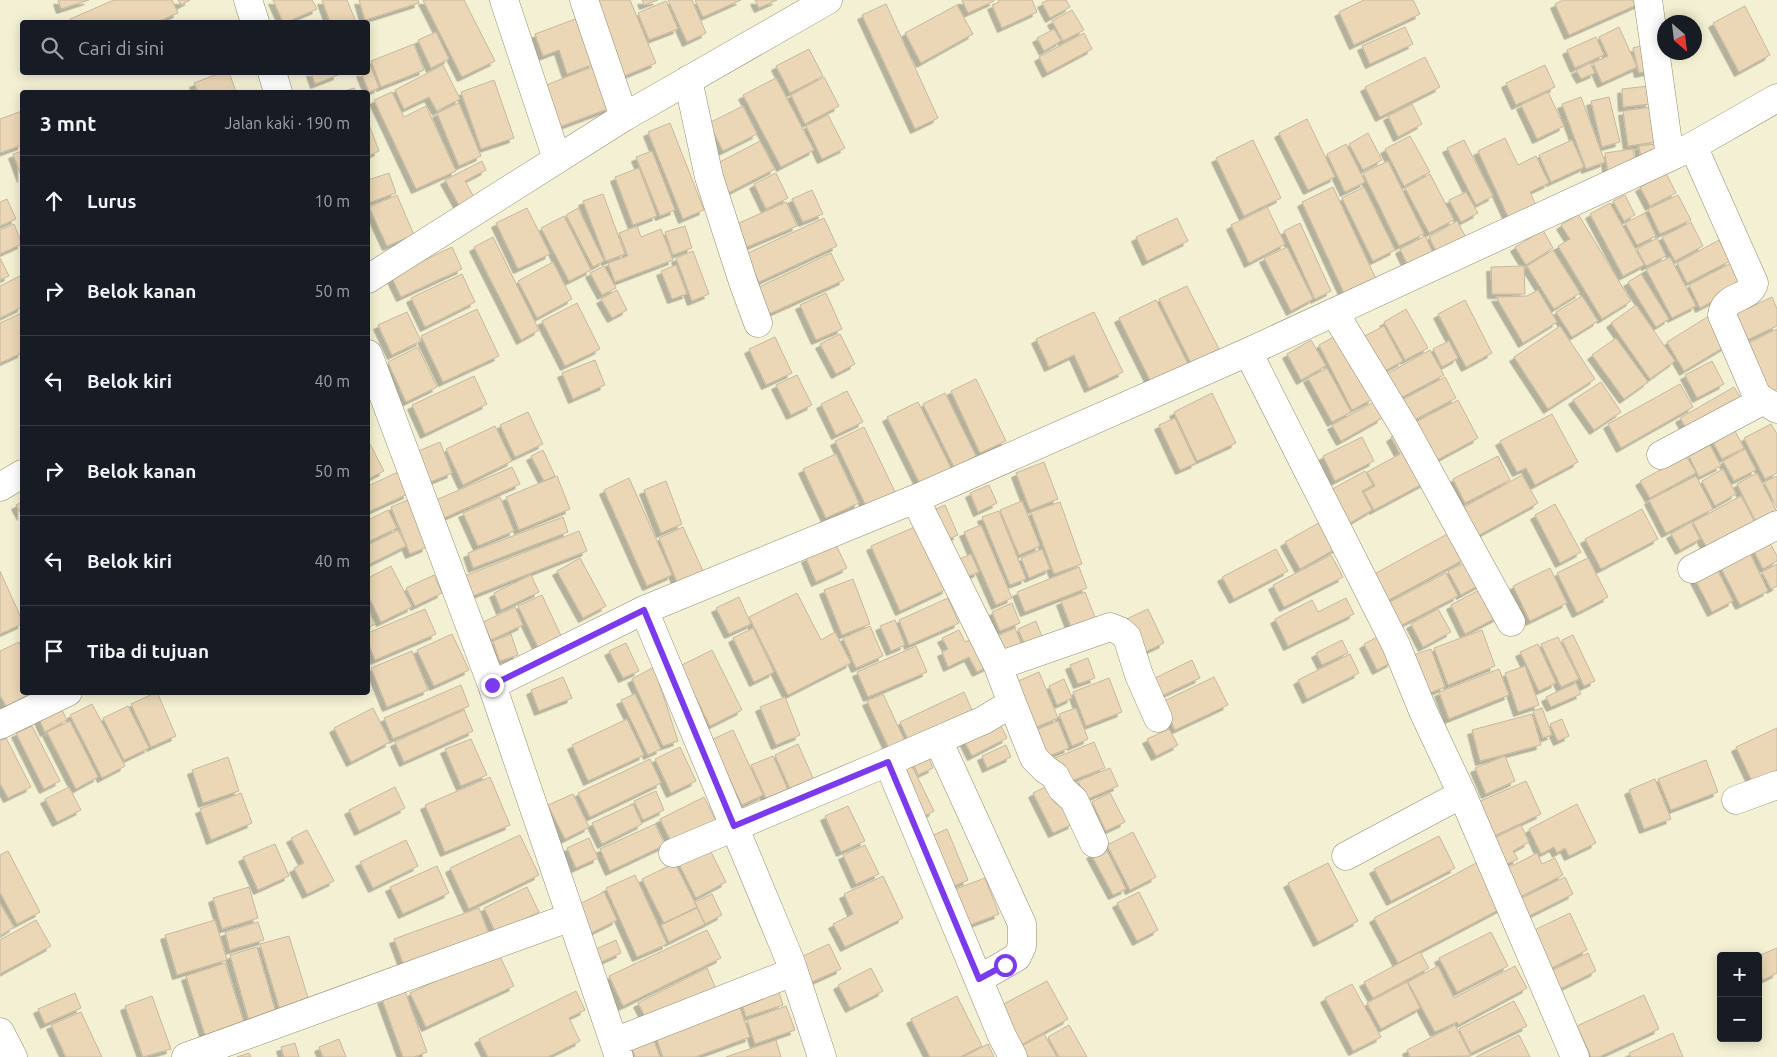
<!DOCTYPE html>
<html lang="id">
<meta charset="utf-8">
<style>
body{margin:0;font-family:Ubuntu,sans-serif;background:#242831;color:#f1f3f6}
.controls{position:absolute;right:15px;bottom:15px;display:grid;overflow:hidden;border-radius:5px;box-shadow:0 2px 12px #0003}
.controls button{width:45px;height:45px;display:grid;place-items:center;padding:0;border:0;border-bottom:1px solid #363941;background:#171b24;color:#f1f3f6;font:25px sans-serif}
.compass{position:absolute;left:1657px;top:15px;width:45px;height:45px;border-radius:50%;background:#171b24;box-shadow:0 2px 12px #0003;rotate:152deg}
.stop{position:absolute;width:15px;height:15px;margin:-11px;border:4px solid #7c3aed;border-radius:50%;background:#fff}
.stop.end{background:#7c3aed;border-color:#fff;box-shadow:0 1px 5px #0008}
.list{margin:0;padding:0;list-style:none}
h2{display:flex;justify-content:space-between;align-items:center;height:65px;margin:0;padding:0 20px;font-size:21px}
h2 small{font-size:16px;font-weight:400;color:#9ea1a6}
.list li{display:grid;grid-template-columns:32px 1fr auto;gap:15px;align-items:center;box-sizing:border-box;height:90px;padding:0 20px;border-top:1px solid #363941}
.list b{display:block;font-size:19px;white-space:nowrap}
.list em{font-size:16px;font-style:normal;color:#9ea1a6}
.icon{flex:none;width:28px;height:28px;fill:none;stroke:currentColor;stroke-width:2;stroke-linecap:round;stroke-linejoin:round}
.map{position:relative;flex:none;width:1777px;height:1057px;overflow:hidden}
.search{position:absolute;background:#171b24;box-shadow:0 2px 12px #0003;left:20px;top:20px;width:350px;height:55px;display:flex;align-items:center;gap:12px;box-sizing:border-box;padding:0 18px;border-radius:5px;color:#9ea1a6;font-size:19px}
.panel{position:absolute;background:#171b24;box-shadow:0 2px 12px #0003;left:20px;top:90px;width:350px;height:605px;border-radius:5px}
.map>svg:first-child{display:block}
.building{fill:#ebd7b6;stroke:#c6b89f;filter:url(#shadow)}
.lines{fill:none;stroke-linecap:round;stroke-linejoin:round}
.minor-casing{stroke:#8f8b71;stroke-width:29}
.minor{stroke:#fff;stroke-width:28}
.route{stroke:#7c3aed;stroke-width:6}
</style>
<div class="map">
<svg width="1777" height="1057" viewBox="0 0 1777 1057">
<defs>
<filter id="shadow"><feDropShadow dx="-4.5" dy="4.5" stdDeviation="0" flood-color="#0004"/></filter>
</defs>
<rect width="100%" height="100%" fill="#f4f0d3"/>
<path class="building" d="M58,0h31l-28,9z
M114,0h58l6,13 -21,9h-86l-1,-3z
M178,0h12l-9,5z
M273,0h39l5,9 -30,13h-4z
M322,0h25l9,22h-26z
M359,0h59l1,3 -54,17z
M423,0h41l31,61 -33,16z
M592,0h38l26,63 -34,14z
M642,0h16l-14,5z
M668,0h24l14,33 -19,9z
M695,0h46l-38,17z
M755,0h22l-18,8z
M962,0h32v1l-26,12z
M998,0h34l5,12 -35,16 -10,-23 7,-3z
M1048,0h18l4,7 -20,11 -8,-15z
M1364,0h49l7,14 -66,31 -15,-33z
M1563,0h77l1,3 -72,32 -14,-31z
M666,1l12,28 -29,11 -11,-27z
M886,4l52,114 -23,11 -53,-114z
M957,5l16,29 -52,29 -16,-30z
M1745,6l25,49 -31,17 -26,-49z
M1072,10l12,20 -21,11 -11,-20z
M578,18l16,46 -27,10 -8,-24 -16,6 -8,-22z
M1405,27l8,17 -43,20 -8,-18z
M1619,27l18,40 -35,16 -9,-20 15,-7 -9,-19z
M1054,29l7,12 -17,10 -7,-13z
M436,32l13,27 -18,9 -13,-28z
M1084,33l8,16 -45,24 -8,-16z
M1596,37l8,18 -29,13 -8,-18z
M414,44l10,26 -43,17 -10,-26z
M1644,45l5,26 -10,2 -6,-25z
M809,49l14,27 -33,17 -14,-27z
M1425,57l15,30 -60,30 -15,-30z
M368,59l11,29 -10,4 -8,-20h7z
M1590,63l5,10 -14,6 -5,-9z
M443,65l17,34 -23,12 -8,-14 -25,12 -9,-19z
M1545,65l10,22 -39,18 -10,-22z
M594,66l16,42 -56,21 -15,-41z
M223,72h6l7,20h-38l-4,-9z
M311,72h26l1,3 -23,9z
M824,77l15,29 -34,18 -14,-29z
M776,78l38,72 -33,17 -38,-72z
M494,80l20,58 -33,11 -20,-57z
M1649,86l1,18 -27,3 -1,-18z
M354,88l2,4h-14z
M392,92l12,25 22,-11 30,65 -40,18 -42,-89z
M1548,92l16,34 -27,13 -16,-34z
M1581,97l24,65 -19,7 -24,-65z
M1609,97l11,45 -18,5 -11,-46z
M459,103l22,53 -22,10 -22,-53z
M1412,104l10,20 -24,13 -10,-21z
M743,106l14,28 -34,17 -14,-28z
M1651,107l5,35 -28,4 -5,-35z
M22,111v34l-22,8v-34z
M828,115l17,33 -23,11 -16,-33z
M1307,119l28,58 -27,13 -29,-57z
M368,122l11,29 -11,5z
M670,123l34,87 -21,9 -35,-87z
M1368,133l14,27 -19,10 -14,-26z
M1410,136l20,36 -26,14 -19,-37z
M1505,138l13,27 18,-9 13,27 -19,9 8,18 -27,13 -33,-72z
M1253,140l28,58 -37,18 -28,-58z
M1464,140l29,56 -17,9 -29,-57z
M1572,140l12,27 -33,15 -12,-27z
M760,141l15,28 -47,24 -14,-28z
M1346,144l19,38 -20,10 -18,-38z
M1655,144l3,18 -16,2 -3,-18z
M1633,149l3,20 -28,4 -3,-20z
M22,151v27l-9,-24z
M652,151l23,59 -15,6 -24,-59z
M482,161l4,9 -21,11 10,18 -15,8 -15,-27z
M1388,161l36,73 -25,12 -36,-73z
M639,168l18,48 -24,9 -18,-48z
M389,173l7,20 -28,10v-23z
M776,173l12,25 -22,11 -12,-25z
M1666,173l10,20 -26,13 -10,-19z
M1430,174l24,46 -25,13 -24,-45z
M1333,187l43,92 -32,14 -42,-91z
M1364,187l31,63 -22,11 -31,-63z
M812,190l11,24 -20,8 -11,-23z
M1466,192l12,21 -17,9 -12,-22z
M603,194l22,60 -19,7 -23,-60z
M397,195l17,40 -27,11 -18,-39z
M1625,195l10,20 -11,6 -11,-20z
M1678,195l13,25 -31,14 -12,-25z
M7,199l9,20 -16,7v-24z
M786,202l11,24 -50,21 -10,-23z
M1610,203l34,62 -21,11 -33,-62z
M1267,207l18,37 -36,19 -18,-38z
M527,208l23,46 -32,15 -22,-46z
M578,208l26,53 -11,6 -27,-52z
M1645,213l11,23 -19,9 -12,-22z
M1578,214l53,87 -29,18 -44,-73 12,-7 -9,-14z
M564,216l27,54 -22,11 -28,-53z
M824,218l13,28 -78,36 -13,-28z
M1177,218l11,23 -41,20 -11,-24z
M1457,221l12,22 -29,16 -11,-22z
M1691,222l12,24 -28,15 -13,-24z
M1300,223l31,68 -16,8 -31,-68z
M14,224l8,20 -22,10v-24z
M637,226l4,11 20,-8 12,31 -58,22 -7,-19 20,-7 -9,-23z
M685,226l7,22 -19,7 -8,-23z
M1543,230l10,18 -27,17 -11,-18z
M1425,236l10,21 -25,13 -10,-21z
M493,237l46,93 -18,10 -47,-93z
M1657,238l9,18 -20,10 -9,-17z
M1719,240l11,21 -43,22 -10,-20z
M452,247l10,22 -61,28 -10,-21z
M1287,247l26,52 -22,12 -27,-53z
M1553,250l27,43 -26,16 -27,-43z
M693,251l16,43 -17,7 -16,-43z
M831,253l13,27 -75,34 -12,-26z
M1670,257l26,49 -24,12 -26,-49z
M0,258l9,18 -9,4z
M553,262l19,37 -35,19 -19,-37z
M1731,263l11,23 -42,22 -11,-23z
M676,265l11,29 -15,5 -11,-28z
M604,266l12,22 -14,7 -12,-22z
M1524,266l1,28h-33l-1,-27z
M462,274l13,28 -50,25 -14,-29z
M1641,274l28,45 -13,8 -28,-45z
M22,275v32l-22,11v-32z
M1187,286l32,63 -28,14 -32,-64z
M617,290l10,20 -15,8 -11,-19z
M1538,290l19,32 -34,21 -27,-46 31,-1z
M826,293l16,36 -26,11 -16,-35z
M1582,296l16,25 -26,16 -16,-25z
M1772,297l5,12v17l-32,15 -13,-25z
M1156,300l33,66 -37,18 -33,-66z
M1465,300l27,53 -26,14 -28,-53z
M577,303l23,46 -35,17 -23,-45z
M1636,305l39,56 -25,18 -39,-56z
M477,309l22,47 -56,26 -22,-46z
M1406,309l22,39 -23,12 -21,-38z
M407,312l14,29 -29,14 -14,-30z
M1094,312l29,60 -34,16 -15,-33 -25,12 -13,-28z
M22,313v40l-22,10v-40z
M1709,316l17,30 -42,25 -17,-29z
M1384,326l19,35 -22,12 -20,-35z
M1560,326l35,53 -47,30 -34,-52z
M1777,329v60l-10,5 -24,-48z
M840,334l15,30 -19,10 -16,-30z
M1339,334l34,65 -21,11 -33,-65z
M775,337l17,36 -26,12 -17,-36z
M1616,338l32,44 -24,17 -32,-44z
M1311,340l15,26 -25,14 -14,-26z
M1449,341l9,17 -16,9 -9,-18z
M418,347l19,40 -31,15 -18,-40z
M1430,350l14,25 -53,28 -13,-24z
M595,360l10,25 -32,14 -11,-26z
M1712,361l12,23 -27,14 -12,-23z
M1327,368l24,44 -19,10 -24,-44z
M797,375l15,30 -21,10 -15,-30z
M474,376l13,28 -62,30 -13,-29z
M1445,377l11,21 -51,27 -12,-20z
M976,379l30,62 -26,12 -29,-62z
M1601,382l20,30 -27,18 -21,-30z
M1680,384l13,23 -72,41 -13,-24z
M1734,387l9,15 -54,31 -9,-15z
M847,391l16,31 -27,13 -15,-31z
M945,393l31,63 -22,11 -31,-63z
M1212,393l24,50 -39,18 -23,-49z
M1458,400l20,38 -50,27 -20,-39z
M918,402l34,68 -31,16 -34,-69z
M1374,402l8,16 -41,23 -9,-16z
M528,412l15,32 -28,13 -15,-32z
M1552,414l26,48 -43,23 -9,-17 -9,4 -17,-31z
M1175,418l21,45 -16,7 -21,-45z
M1771,424l6,10v39l-12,6 -21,-41z
M495,426l17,35 -49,24 -17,-36z
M864,427l32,67 -29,14 -32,-67z
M1734,429l10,19 -22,11 -10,-19z
M1403,430l27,50 -56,30 -10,-18 11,-6 -8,-14 33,-18 -9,-17z
M1362,437l12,24 -39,20 -12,-25z
M440,442l12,31 -24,10 -12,-31z
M370,444l14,27 -16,8v-34z
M1710,445l11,21 -22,11 -10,-21z
M1745,449l11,21 -22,11 -11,-20z
M543,450l12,26 -11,5 -13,-25z
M836,454l23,49 -33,15 -23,-49z
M1498,456l12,24 -45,23 -12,-24z
M1686,456l10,17 -46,25 -10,-17z
M1044,462l14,37 -28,11 -14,-37z
M512,467l8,17 -76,34 -8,-18z
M1723,469l13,25 -21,12 -13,-25z
M1365,471l8,14 -11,6 10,19 -27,16 -18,-34z
M398,472l10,22 -40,18v-26z
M1757,473l20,39 -21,10 -19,-38z
M1522,475l16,28 -64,35 -15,-28z
M557,476l13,33 -51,21 -13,-33z
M1696,476l17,33 -47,24 -17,-33z
M1777,476v32l-13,-26z
M629,478l43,97 -25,11 -43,-96z
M666,481l16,43 -21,9 -17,-43z
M989,485l8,18 -19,9 -8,-19z
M1741,496l16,30 -48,26 -16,-30z
M500,497l14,34 -36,15 -15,-33z
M408,500l19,47 -17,7 -19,-47z
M1022,501l18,45 -21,9 -19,-45z
M22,502v14l-6,-11z
M1060,502l22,62 -28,10 -23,-62z
M1555,504l26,48 -21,11 -25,-48z
M945,505l13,30 -15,6 -12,-30z
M1642,509l16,30 -57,30 -16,-30z
M388,510l9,18 -29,14v-22z
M999,511l27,68 -16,6 -28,-68z
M563,517l5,15 -95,36 -5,-15z
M1324,520l15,27 -39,22 -15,-27z
M1691,522l9,17 -20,11 -9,-16z
M919,525l28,64 -47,22 -29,-65z
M981,525l31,73 -16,7 -32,-73z
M683,527l20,44 -26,11 -18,-44z
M398,530l8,16 -38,19v-20z
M579,531l8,20 -117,46 -8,-20z
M1451,532l14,27 -82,44 -14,-26z
M1770,543l7,13v5l-14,8 -9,-18z
M836,545l11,23 -31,14 -10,-24z
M1042,549l8,20 -21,9 -8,-20z
M1276,549l12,22 -54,28 -12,-22z
M1750,553l18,38 -28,14 -19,-37z
M971,554l8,18 -17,7 -7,-18z
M1331,555l12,22 -59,30 -11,-22z
M580,558l26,48 -23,12 -26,-47z
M1588,558l20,39 -31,16 -20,-40z
M1468,561l13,23 -20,11 -13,-24z
M1777,564v22l-6,3 -9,-17z
M391,566l21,41 -31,15 -13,-27v-17z
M1079,567l8,21 -62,24 -8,-20z
M1716,567l17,34 -21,11 -17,-33z
M1550,568l17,35 -37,18 -17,-35z
M0,571l22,49v4l-22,10z
M1446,573l12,23 -62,32 -12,-23z
M434,575l8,18 -27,13 -9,-18z
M531,575l8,17 -38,18 -7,-17z
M853,579l17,45 -28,11 -18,-45z
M1483,588l15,29 -33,17 -14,-29z
M1085,592l13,33 -24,10 -13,-34z
M797,593l24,47 14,-8 16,31 -63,32 -39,-78z
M542,595l21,45 -23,11 -22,-45z
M739,597l12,27 -22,10 -13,-26z
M948,598l11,25 -50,22 -10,-25z
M1346,598l8,16 -66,32 -13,-27 37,-19 6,12z
M1012,603l8,20 -20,8 -8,-19z
M515,607l8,18 -32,15 -8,-18z
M368,609l7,15 -7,4z
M425,609l11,25 -61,26 -7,-18v-9z
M1148,609l16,34 -25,12 -17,-34z
M1438,609l13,23 -28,15 -12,-23z
M895,620l10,25 -14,6 -11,-25z
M1036,621l8,21 -17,7 -9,-20z
M870,626l13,30 -27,12 -13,-30z
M753,628l21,44 -20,10 -21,-44z
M1015,628l10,25 -19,8 -11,-24z
M959,630l6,12 13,-6 13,29 -14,7 -8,-15 -21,10 -6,-15 6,-3 -6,-11z
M1482,630l13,36 -47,19 -14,-37z
M452,634l17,36 -35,16 -17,-36z
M511,634l7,21 -18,6 -7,-20z
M1573,635l22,46 -11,5 -22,-46z
M1379,636l13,26 -15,8 -13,-26z
M1558,637l21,42 -18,8 -20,-43z
M1342,640l6,13 -26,12 -6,-12z
M19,642l3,8v42h12l-28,14 -6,-11v-44z
M626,643l13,28 -16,7 -14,-27z
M1538,644l18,39 -17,8 -19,-39z
M916,646l11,26 -59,25 -11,-25z
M1431,649l14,38 -23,9 -14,-39z
M712,650l30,60 -32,16 -30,-60z
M412,651l16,39 -41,17 -16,-39z
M1350,654l9,19 -52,26 -9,-19z
M1088,658l7,20 -17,6 -8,-19z
M1192,660l8,18 -43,20 -8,-17z
M1525,666l14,39 -21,7 -13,-39z
M654,667l24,74 -15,5 -31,-67z
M1499,669l10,26 -60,24 -10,-27z
M1039,672l19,46 -24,10 -18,-46z
M563,677l9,21 -33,13 -8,-21z
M1214,677l14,28 -53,25 -13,-28z
M1109,678l13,34 -36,14 -13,-34z
M1064,679l8,19 -15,7 -8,-19z
M1576,683l5,11 -30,13 -5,-10z
M461,685l8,21 -76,33 -9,-21z
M157,692l19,44 -25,11 -20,-43z
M964,692l12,27 -64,29 -12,-26z
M635,694l26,55 -13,6 -27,-55z
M883,694l26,56 -16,7 -26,-56z
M785,697l15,38 -24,10 -16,-38z
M92,704l33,62 -23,12 -32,-63z
M128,706l21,42 -25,12 -21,-42z
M61,708l6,12 -22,12 -6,-13z
M373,708l17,34 -39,20 -17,-34z
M1076,708l12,31 -16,7 -13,-32z
M1542,708l10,27 -9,3 -10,-27z
M464,710l9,21 -69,31 -9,-20z
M1532,714l9,31 -61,16 -8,-31z
M997,718l10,20 -35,18 -10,-20z
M627,719l17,36 -56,26 -16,-36z
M1562,719l7,17 -11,5 -8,-17z
M70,721l28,56 -22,12 -29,-57z
M1058,721l11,27 -25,10 -11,-27z
M32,726l28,55 -16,8 -28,-56z
M1777,728v52l-21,10 -20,-43z
M1169,729l9,16 -22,11 -9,-17z
M733,730l30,65 -21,10 -31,-65z
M6,738l25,49 -23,11 -8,-15v-42z
M471,739l16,36 -26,11 -16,-37z
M1094,742l11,26 -42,16 -10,-25z
M798,744l19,43 -23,11 -19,-43z
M1006,745l5,12 -24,11 -5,-12z
M680,747l16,34 -25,12 -16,-34z
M925,749l8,19 -15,7 -8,-19z
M773,756l19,43 -21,10 -20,-44z
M907,756l27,55 -13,7 -27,-55z
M1505,756l10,25 -29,13 -11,-26z
M228,757l11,34 -36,12 -11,-33z
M650,759l11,24 -71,34 -12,-24z
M1706,760l12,32 -47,18 -13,-31z
M1110,768l8,18 -33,14 -7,-19z
M490,777l20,48 -65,27 -20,-47z
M1655,779l16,40 -27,10 -15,-39z
M1526,781l15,33 -49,23 -16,-34z
M1053,783l20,41 -20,9 -20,-40z
M69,787l12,23 -24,12 -12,-23z
M395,787l10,21 -46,23 -10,-21z
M656,791l8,19 -21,10 -9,-19z
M241,793l11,30 -41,17 -11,-31z
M1110,793l15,29 -19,9 -14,-29z
M573,794l16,33 -24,12 -17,-34z
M704,797l14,28 -44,22 -14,-28z
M633,804l9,20 -40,20 -10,-21z
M1577,804l19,39 -27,13 -4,-8 -8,5 -3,-6 -13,7 -12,-25z
M848,806l17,35 -24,11 -16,-36z
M655,824l10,21 -55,26 -10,-22z
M1521,825l8,17 -16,9 5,8 -15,7 -13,-26z
M947,829l21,51 -23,10 -23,-50z
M307,830l27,51 -27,13 -13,-26 10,-5 -13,-25z
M1133,832l23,45 -26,13 -23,-45z
M520,835l19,40 -70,34 -19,-41z
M1439,836l16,32 -64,33 -17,-32z
M589,838l9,20 -22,10 -9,-20z
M406,840l12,26 -45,22 -13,-26z
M275,844l14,32 -31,14 -15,-33z
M707,844l19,38 -30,16 -19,-38z
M865,845l14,29 -23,10 -13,-29z
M1105,847l21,42 -13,6 -22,-41z
M8,851l32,61 -23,12 -17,-32v-37z
M1537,853l5,11 13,-6 8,17 -43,22 -14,-28z
M1478,862l24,46 -104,55 -24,-45z
M675,863l22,44 -33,16 -22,-44z
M1328,863l30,58 -40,21 -30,-59z
M437,866l12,27 -46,21 -13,-27z
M635,875l32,69 -30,13 -31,-69z
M883,876l20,42 -58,29 -12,-23 20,-10 -9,-20z
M1565,877l8,17 -44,22 -9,-17z
M985,878l14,36 -40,15 -14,-36z
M249,887l9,31 -36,11 -9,-31z
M527,887l12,25 -43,21 -12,-25z
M604,892l13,28 -28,14 -14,-28z
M1139,892l19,38 -21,11 -20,-38z
M712,894l10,21 -17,9 -10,-22z
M0,903l14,24 -14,9z
M479,908l11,29 -85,31 -11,-29z
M697,908l8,16 -36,18 -8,-17z
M1570,913l17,37 -43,22 -18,-38z
M36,920l15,26 -51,28v-34z
M215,920l12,40 -50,15 -12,-40z
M258,922l6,18 -34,10 -5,-18z
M707,930l14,28 -98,48 -14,-30z
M1491,932l17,34 -51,26 -18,-34z
M289,936l20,65 -29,9 -20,-66z
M616,940l5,13 -20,9 -5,-13z
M829,944l12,25 -29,13 -11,-25z
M257,947l19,66 -27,8 -19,-66z
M1777,948v25l-14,7 -5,-11v-13z
M498,952l16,34 -88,41 -16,-34z
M1420,952l9,16 -56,30 -9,-16z
M1588,953l8,18 -42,21 -9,-18z
M225,963l19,59 -39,13 -19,-59z
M1438,966l16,32 61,-32 12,22 -69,37 -1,-3 -22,10 -27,-50z
M707,968l9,21 -68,33 -10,-19z
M871,968l12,23 -33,17 -12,-23z
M1047,981l21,38 -47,26 -21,-39z
M1407,982l13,26 -39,21 -14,-26z
M1352,984l29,53 -28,14 -28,-53z
M778,989l5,16 -37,12 -5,-16z
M405,991l22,61 -13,5h-11l-21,-58z
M576,991l9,19 -16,8 11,23 -32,16h-60l-9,-18z
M75,993l6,15 -36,16 -7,-15z
M1644,995l15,34 -60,28h-8l-14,-31z
M152,996l19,53 -28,8 -18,-51z
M957,996l25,50 -22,11h-30l-19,-38z
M1514,1001l13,25 -56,27 -12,-24z
M738,1002l12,35 -55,20h-32l-9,-25z
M786,1006l9,24 -40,14 -8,-24z
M81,1012l21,45h-36l-15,-32z
M1069,1025l18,32h-28l-11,-20z
M1455,1025l16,31 -61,1 -3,-7z
M1673,1033l10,24h-52l-2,-4z
M1044,1034l13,23h-36l-5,-8z
M652,1035l8,22h-25l-5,-14z
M1519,1035l11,22h-54z
M339,1039l7,18h-23l-4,-10z
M776,1040l5,17h-55z
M295,1043l4,14h-15l-3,-10z
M988,1044l6,13h-31z
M249,1053l2,4h-14z"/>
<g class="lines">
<defs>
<path id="minor" d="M248,0l7,22
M504,0l53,159
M584,0l40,117
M1648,0l22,157
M272,72l6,20
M688,80l21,97 34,105 15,41
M1693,146l61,137c-4,17 -29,11 -32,32l35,81 20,13
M368,279l256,-162 204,-117
M1334,312l71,117 106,193
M1248,352l148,293 27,66 39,83 113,263
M368,354l124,331 127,372
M1661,455l101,-54
M0,487l22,-13
M1692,569l85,-44
M644,610l147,353 31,94
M998,666l112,-39 10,4 7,6 12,38 19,43
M492,685l152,-75 271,-111 333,-147 422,-195 23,-11 84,-48
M1012,703l22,55 11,11 10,7 7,13 12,11 20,43
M0,725l68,-33
M938,740l84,184v22l-5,11 -38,22
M888,762l114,274 11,21
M1736,800l41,-15
M673,853l215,-91 96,-42 28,-17 -14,-37 -83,-167
M1346,856l116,-62
M0,1032l13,25
M614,1042l179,-70
M186,1057l385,-140"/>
</defs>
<use href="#minor" class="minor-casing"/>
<use href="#minor" class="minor"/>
</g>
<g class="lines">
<path class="route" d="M492,685l152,-75 90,216 154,-64 91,217 26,-14"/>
</g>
</svg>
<div class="controls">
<button>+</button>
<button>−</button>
</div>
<svg class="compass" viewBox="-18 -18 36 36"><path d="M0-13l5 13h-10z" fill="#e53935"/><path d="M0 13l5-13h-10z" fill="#9ea1a6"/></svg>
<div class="stop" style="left:1005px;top:965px"></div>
<div class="stop end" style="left:492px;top:685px"></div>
<div class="search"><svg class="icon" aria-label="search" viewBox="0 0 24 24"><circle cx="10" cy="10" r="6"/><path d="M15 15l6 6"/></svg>Cari di sini</div>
<section class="panel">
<h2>3 mnt<small>Jalan kaki · 190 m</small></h2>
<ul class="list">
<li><svg class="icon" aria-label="ahead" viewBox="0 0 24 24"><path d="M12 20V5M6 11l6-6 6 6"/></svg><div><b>Lurus</b></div><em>10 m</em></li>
<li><svg class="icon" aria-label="right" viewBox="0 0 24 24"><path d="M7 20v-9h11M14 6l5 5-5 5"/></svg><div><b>Belok kanan</b></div><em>50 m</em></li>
<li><svg class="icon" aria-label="left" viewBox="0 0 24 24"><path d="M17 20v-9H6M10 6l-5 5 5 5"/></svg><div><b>Belok kiri</b></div><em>40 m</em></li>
<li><svg class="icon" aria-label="right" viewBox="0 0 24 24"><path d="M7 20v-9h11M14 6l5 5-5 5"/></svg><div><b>Belok kanan</b></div><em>50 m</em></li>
<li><svg class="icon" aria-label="left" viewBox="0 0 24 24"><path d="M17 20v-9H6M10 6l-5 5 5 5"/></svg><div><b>Belok kiri</b></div><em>40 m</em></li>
<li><svg class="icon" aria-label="arrive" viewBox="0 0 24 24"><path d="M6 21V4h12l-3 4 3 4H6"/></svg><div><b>Tiba di tujuan</b></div></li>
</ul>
</section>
</div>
